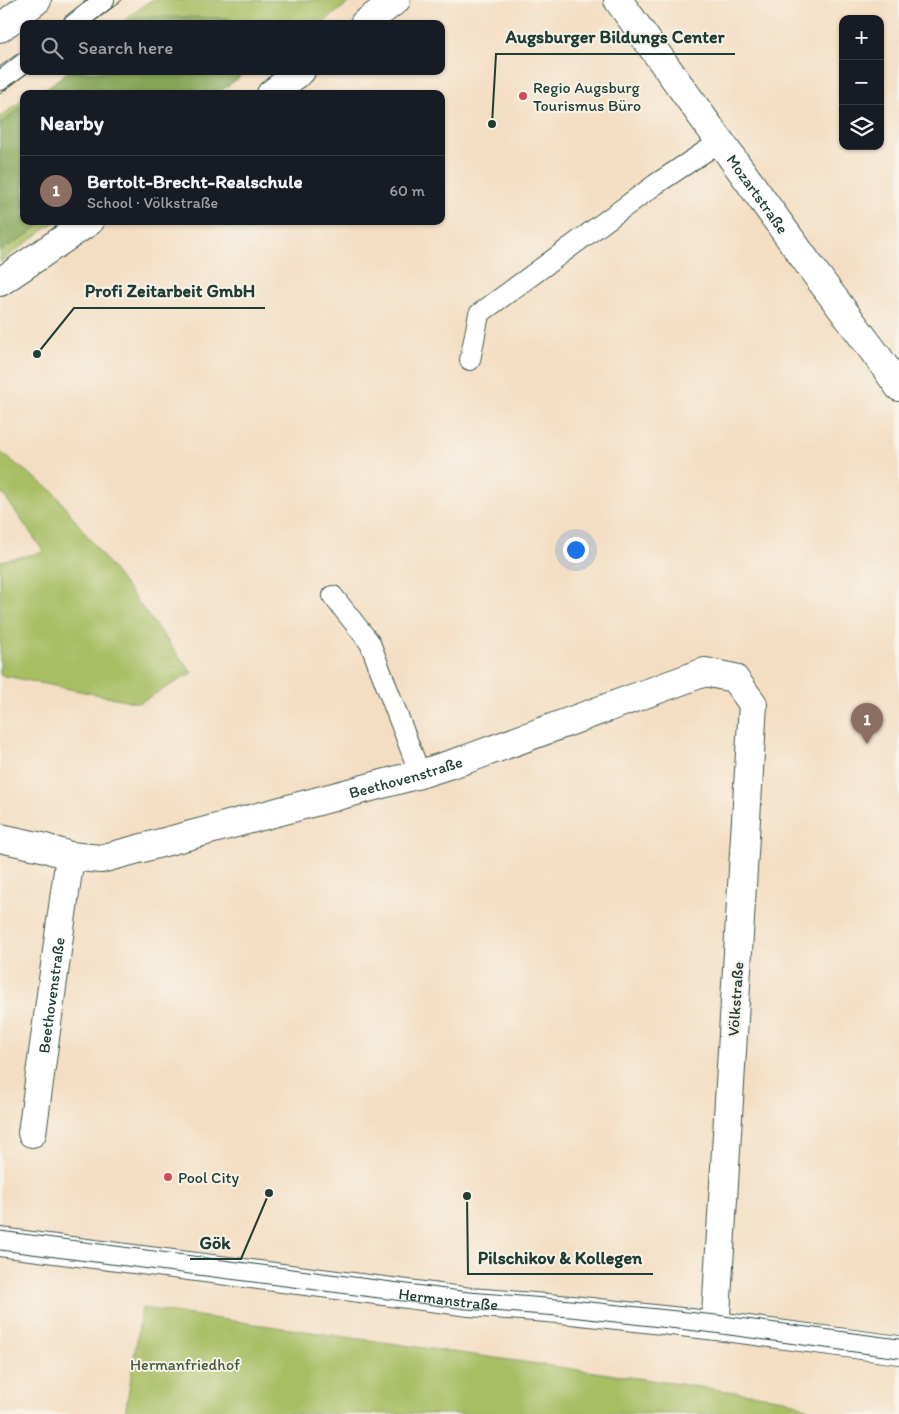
<!DOCTYPE html>
<meta charset="utf-8">
<style>
body{margin:0;font-family:Itim,sans-serif;background:#20242c;color:#f1f3f6}
.controls{position:absolute;right:15px;top:15px;display:grid;overflow:hidden;border-radius:10px;box-shadow:0 1px 4px #0004}
.controls button{width:45px;height:45px;display:grid;place-items:center;padding:0;border:0;border-bottom:1px solid #363941;background:#171b24;color:#f1f3f6;font:25px sans-serif}
.you{position:absolute;left:575px;top:549px;width:18px;height:18px;margin:-12px;border:4px solid #fff;border-radius:50%;background:#1a73e8;box-shadow:0 0 0 8px #1a73e833}
.badge{display:grid;place-items:center;width:32px;height:32px;border-radius:50%;background:#d1495b;color:#fff;font-size:16px;font-weight:700}
.pin{position:absolute;translate:-50% -41px;filter:drop-shadow(0 1px 2px #0008)}
.pin::after{content:'';position:absolute;top:26px;width:18px;height:15px;background:inherit;clip-path:polygon(0 0,100% 0,50% 100%)}
.list{margin:0;padding:0;list-style:none}
h2{display:flex;justify-content:space-between;align-items:center;height:65px;margin:0;padding:0 20px;font-size:21px}
h2 small{font-size:16px;font-weight:400;color:#9ea1a6}
.list li{display:grid;grid-template-columns:32px 1fr auto;gap:15px;align-items:center;box-sizing:border-box;height:70px;padding:0 20px;border-top:1px solid #363941}
.list b{display:block;font-size:19px;white-space:nowrap}
.list p{margin:0;font-size:16px;white-space:nowrap;color:#9ea1a6}
.list em{font-size:16px;font-style:normal;color:#9ea1a6}
.icon{flex:none;width:28px;height:28px;fill:none;stroke:currentColor;stroke-width:2;stroke-linecap:round;stroke-linejoin:round}
.map{position:relative;flex:none;width:899px;height:1414px;overflow:hidden}
.search{position:absolute;background:#171b24;box-shadow:0 1px 4px #0004;left:20px;top:20px;width:425px;height:55px;display:flex;align-items:center;gap:12px;box-sizing:border-box;padding:0 18px;border-radius:10px;color:#9ea1a6;font-size:19px}
.panel{position:absolute;background:#171b24;box-shadow:0 1px 4px #0004;left:20px;top:90px;width:425px;height:135px;border-radius:10px}
.map>svg:first-child{display:block}
.green{fill:#a7be63;stroke:#637e4c}
.forest{fill:#85a559;stroke:#527146}
.lines{fill:none;stroke-linecap:round;stroke-linejoin:round}
.lane-casing{stroke:#3f5549;stroke-width:22}
.street-casing{stroke:#3f5549;stroke-width:30}
.secondary-casing{stroke:#3f5549;stroke-width:30}
.lane{stroke:#fff;stroke-width:20}
.street{stroke:#fff;stroke-width:28}
.secondary{stroke:#fff;stroke-width:28}
.tram{stroke:#1f3d34;stroke-width:1}
.poi-dot{fill:#d1495b;stroke:#f7f3e8;stroke-width:2}
.labels{text-anchor:middle;stroke-width:4;stroke-linejoin:round;paint-order:stroke}
.poi-label{font-size:16px;fill:#1f3d34;stroke:#f7f3e8;text-anchor:start}
.street-label{font-size:16px;fill:#1f3d34;stroke:#f7f3e8}
.park-label{font-size:16px;fill:#415d40;stroke:#f7f3e8}
.leader{fill:none;stroke:#1f3d34;stroke-width:2}
.callout-dot{fill:#1f3d34;stroke:#f7f3e8;stroke-width:2}
.callout-label{font-size:18px;text-anchor:middle;font-weight:bold;fill:#1f3d34;stroke:#f7f3e8;stroke-width:4;stroke-linejoin:round;paint-order:stroke}
</style>
<div class="map">
<svg width="899" height="1414" viewBox="0 0 899 1414">
<rect width="100%" height="100%" fill="#f7f3e8"/>
<filter id="ink" filterUnits="userSpaceOnUse"><feTurbulence type="fractalNoise" baseFrequency=".02" numOctaves="2"/><feDisplacementMap in="SourceGraphic" scale="10" xChannelSelector="R" yChannelSelector="G"/><feConvolveMatrix kernelMatrix="1 2 1 2 8 2 1 2 1" color-interpolation-filters="sRGB"/></filter>
<filter id="wash" filterUnits="userSpaceOnUse"><feTurbulence type="fractalNoise" baseFrequency=".0096" numOctaves="4" result="noise"/><feDisplacementMap in="SourceGraphic" scale="20" xChannelSelector="R" yChannelSelector="G"/><feGaussianBlur stdDeviation="1.12" result="paint"/><feColorMatrix in="noise" values="0 0 0 0 0 0 0 0 0 0 0 0 0 0 0 0 0 1.4 0 .05"/><feComposite in="paint" operator="in"/></filter>
<g filter="url(#wash)">
<rect width="100%" height="100%" fill="#f4dec3"/>
<path class="green" d="M151,0h201l-31,24h-201z
M24,99v122h32l-56,41v-145z
M0,452l53,39 139,182 -53,30 -139,-28v-114l44,-9 -44,-62z
M142,1308l643,91 36,15h-696z"/>
<path class="forest" d="M137,16l92,2 1,6h-103z
M68,71h171l1,6 -23,17h-178z
M24,105v116h21l-17,13 -28,17v-127z"/>
</g>
<g filter="url(#ink)">
<g class="lines">
<defs>
<path id="lane" d="M73,24l31,-24
M0,80l24,-18
M470,360l9,-46 177,-130 65,-43
M333,596l37,47 50,131"/>
<g id="street">
<path id="s1" d="M618,0l197,273 63,84 21,30"/>
<path d="M0,28l37,-28"/>
<path id="s2" d="M0,838l42,9 28,9 31,3 319,-85 47,-15 238,-87 29,6 19,26 -37,611 1,11"/>
<path id="s3" d="M32,1133l38,-277"/>
</g>
<g id="secondary">
<path d="M364,24l32,-24"/>
<path d="M271,94l30,-23"/>
<path d="M0,282l90,-61"/>
<path id="s4" d="M0,1242l470,60 102,8 145,16 182,24"/>
</g>
</defs>
<use href="#lane" class="lane-casing"/>
<use href="#street" class="street-casing"/>
<use href="#secondary" class="secondary-casing"/>
<use href="#lane" class="lane"/>
<use href="#street" class="street"/>
<use href="#secondary" class="secondary"/>
<path class="tram" d="M58,24l30,-24
M91,24l31,-24
M0,69l24,-19
M0,94l30,-23
M0,1231l469,61 102,8 145,15 183,24
M0,1250l466,59 104,8 144,16 185,25"/>
</g>
</g>
<g class="poi-dot">
<circle cx="523" cy="96" r="5"/>
<circle cx="168" cy="1177" r="5"/>
</g>
<g class="labels">
<g class="poi-label">
<text x="533" y="93">Regio Augsburg<tspan x="533" dy="18">Tourismus Büro</tspan></text>
<text x="178" y="1183">Pool City</text>
</g>
<g class="street-label">
<text dy="6" stroke="none"><textPath href="#s1" startOffset="239">Mozartstraße</textPath></text>
<text dy="6" stroke="none"><textPath href="#s2" startOffset="419">Beethovenstraße</textPath></text>
<text dy="6" stroke="none"><textPath href="#s3" startOffset="139">Beethovenstraße</textPath></text>
<text transform="translate(735 999) rotate(-86)" y="6">Völkstraße</text>
<text dy="6" stroke="none"><textPath href="#s4" startOffset="452">Hermanstraße</textPath></text>
</g>
<g class="park-label">
<text x="185" y="1370">Hermanfriedhof</text>
</g>
</g>
<path class="leader" d="M492 124L496 54H735M37 354L74 308H265M269 1193L241 1259H190M467 1196L468 1274H653"/>
<g class="callout-dot">
<circle cx="492" cy="124" r="5"/>
<circle cx="37" cy="354" r="5"/>
<circle cx="269" cy="1193" r="5"/>
<circle cx="467" cy="1196" r="5"/>
</g>
<g class="callout-label">
<text x="615" y="43">Augsburger Bildungs Center</text>
<text x="170" y="297">Profi Zeitarbeit GmbH</text>
<text x="215" y="1249">Gök</text>
<text x="560" y="1264">Pilschikov &amp; Kollegen</text>
</g>
</svg>
<div class="controls">
<button>+</button>
<button>−</button>
<button><svg class="icon" aria-label="layers" viewBox="0 0 24 24"><path d="M12 4l9 5-9 5-9-5zM3 14l9 5 9-5"/></svg></button>
</div>
<div class="you"></div>
<div class="pin badge" style="left:867px;top:744px;background:#8d6e63">1</div>
<div class="search"><svg class="icon" aria-label="search" viewBox="0 0 24 24"><circle cx="10" cy="10" r="6"/><path d="M15 15l6 6"/></svg>Search here</div>
<section class="panel">
<h2>Nearby<small></small></h2>
<ul class="list">
<li><span class="badge" style="background:#8d6e63">1</span><div><b>Bertolt-Brecht-Realschule</b><p>School · Völkstraße</p></div><em>60 m</em></li>
</ul>
</section>
</div>
